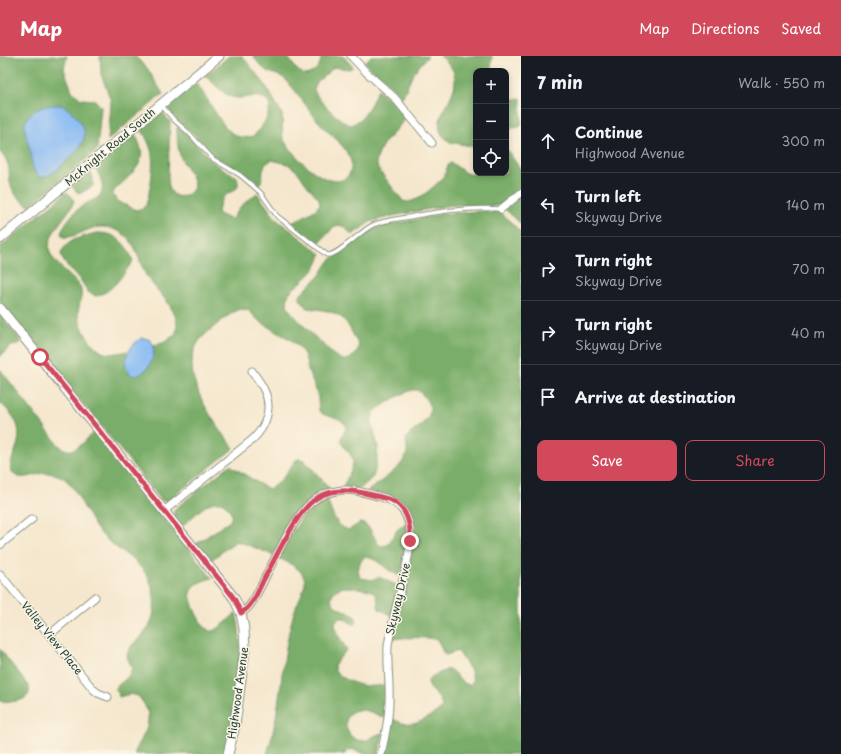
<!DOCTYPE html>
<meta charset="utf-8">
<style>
body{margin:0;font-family:"Playpen Sans",sans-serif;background:#242831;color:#f1f3f6}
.controls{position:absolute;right:12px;top:12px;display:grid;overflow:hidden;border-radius:8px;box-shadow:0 2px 6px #0003}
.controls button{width:36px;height:36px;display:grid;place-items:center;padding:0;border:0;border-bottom:1px solid #363941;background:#171b24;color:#f1f3f6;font:20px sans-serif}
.stop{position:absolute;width:12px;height:12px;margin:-9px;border:3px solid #d1495b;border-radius:50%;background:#fff}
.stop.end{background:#d1495b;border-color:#fff;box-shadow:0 1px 4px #0008}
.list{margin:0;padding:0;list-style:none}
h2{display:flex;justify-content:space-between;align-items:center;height:52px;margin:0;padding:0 16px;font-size:17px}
h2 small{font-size:13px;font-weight:400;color:#9ea1a6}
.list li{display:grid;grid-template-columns:26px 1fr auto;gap:12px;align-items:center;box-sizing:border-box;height:64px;padding:0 16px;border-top:1px solid #363941}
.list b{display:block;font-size:15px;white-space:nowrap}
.list p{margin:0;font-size:13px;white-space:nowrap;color:#9ea1a6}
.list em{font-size:13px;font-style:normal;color:#9ea1a6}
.actions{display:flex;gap:8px;padding:12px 16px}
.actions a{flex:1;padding:9px 0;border:1px solid #d1495b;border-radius:8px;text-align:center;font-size:14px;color:#d1495b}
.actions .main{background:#d1495b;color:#fff}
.icon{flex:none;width:22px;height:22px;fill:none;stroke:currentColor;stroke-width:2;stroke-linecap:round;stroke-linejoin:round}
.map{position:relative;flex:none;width:521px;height:698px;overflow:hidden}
header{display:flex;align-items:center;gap:24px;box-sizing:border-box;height:56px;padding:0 20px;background:#d1495b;color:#fff}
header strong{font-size:19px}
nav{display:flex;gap:22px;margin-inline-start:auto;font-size:14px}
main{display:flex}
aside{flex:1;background:#171b24}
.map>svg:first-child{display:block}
.forest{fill:#7aad69;stroke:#4c754e}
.water{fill:#87baf4;stroke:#537c94}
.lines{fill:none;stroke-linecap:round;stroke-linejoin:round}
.service-casing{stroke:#8a9280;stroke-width:5.5}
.minor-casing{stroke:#8a9280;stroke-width:9}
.tertiary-casing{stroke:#8a9280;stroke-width:11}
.service{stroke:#fff;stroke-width:3.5}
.minor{stroke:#fff;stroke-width:7}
.tertiary{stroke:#fff;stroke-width:9}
.route{stroke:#d1495b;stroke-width:5}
.labels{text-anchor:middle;stroke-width:3;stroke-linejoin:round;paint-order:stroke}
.street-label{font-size:11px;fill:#1f3d34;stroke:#fcf5e5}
</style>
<header>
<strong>Map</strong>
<nav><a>Map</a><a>Directions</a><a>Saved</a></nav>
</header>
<main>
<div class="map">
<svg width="521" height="698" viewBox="0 0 521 698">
<rect width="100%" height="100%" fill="#fcf5e5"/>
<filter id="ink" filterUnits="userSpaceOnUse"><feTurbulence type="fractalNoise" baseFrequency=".025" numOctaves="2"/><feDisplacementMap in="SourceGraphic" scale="8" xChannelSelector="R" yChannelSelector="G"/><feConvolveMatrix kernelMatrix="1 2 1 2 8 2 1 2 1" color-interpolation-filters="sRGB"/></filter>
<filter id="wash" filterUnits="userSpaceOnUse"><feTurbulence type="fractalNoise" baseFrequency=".012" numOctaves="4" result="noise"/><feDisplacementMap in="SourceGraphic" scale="16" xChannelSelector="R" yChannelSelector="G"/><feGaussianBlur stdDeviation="0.9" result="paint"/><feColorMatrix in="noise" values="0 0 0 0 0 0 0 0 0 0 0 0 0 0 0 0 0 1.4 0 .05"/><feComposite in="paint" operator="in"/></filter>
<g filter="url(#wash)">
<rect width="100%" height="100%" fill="#f5e7cd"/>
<path class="forest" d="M0,0h67l-3,13 8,22 9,8 14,1 6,7 -4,43 -68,56c-7,-5 -14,-10 -17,-18 -6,-16 2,-20 -12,-36z
M100,0h35l12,12 16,26 -55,46 3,-36 -1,-6 -9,-24z
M229,0h13l22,27 18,31c2,9 -2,17 2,26 8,15 45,53 63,37 4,-4 5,-11 4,-16 -5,-16 -23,-28 -33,-40 -11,-13 -20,-28 -32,-41 -5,-5 -10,-5 -17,-8 -7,-3 -11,-10 -16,-16h34l10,14 8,5c9,-1 17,-10 16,-19h22l10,11 -4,2 -15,-2 -17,15 -3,7c2,11 26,32 36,36 15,-4 22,-24 28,-36l12,10 16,19 -24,28 -6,15 2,8 25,32c11,5 30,-14 38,-21 6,-5 4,-12 9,-17l3,1 14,10 39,-1v-25l15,22v19l-19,15 -6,2 -39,-1 -11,1 -54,10 -22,6 -18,13 -7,-8 -7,-2 -6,4 -15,16 -27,-21 25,-14 5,-6 -1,-5 -13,-15 -8,-12 -10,-8 -16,-4 -7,4 -1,3c-3,8 1,13 -7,19l-20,-16 -24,-14 -17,-20 -19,-16 -10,-12 29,-25c5,7 10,14 14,21 10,15 21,40 43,32 9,-7 28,-35 7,-39 -9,-2 -18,3 -28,0 -11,-5 -18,-14 -27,-21z
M371,0h57l-14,16 -12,26 -11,-12 -27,-23z
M440,0h52l-1,15h-15v76l-26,-5c-36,-23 34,-54 -10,-86z
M521,42v28l-9,1 -6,7v-33z
M162,56l8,10 -2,56c1,5 0,9 3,13 5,10 20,5 23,-4 -1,-12 -8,-19 -13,-29 -4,-10 -4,-21 -4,-31l11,8 27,29 22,13c4,15 -4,12 -12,19 -4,4 -8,13 -6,18l10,5h3l8,-12 17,-14 19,26 45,35c-4,20 -20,26 -32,39 -2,5 -3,11 0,16 5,8 46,49 54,51 5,1 8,-2 11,-5 4,-4 5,-7 4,-11 -11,-20 -11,-29 -35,-34 -5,-1 -11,-1 -16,-2l-7,-9v-4l20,-20 9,-14 34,-25 13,-8 65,-14 55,-4 3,1 22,21v522h-137l7,-36c17,9 22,8 38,-1 5,-3 10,-6 13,-10 0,-11 -14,-15 -14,-26l3,-4 17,-8c9,3 12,15 22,16l3,-4 -2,-10 -13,-20 -12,4 -2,-1c-3,-4 -3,-11 -8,-14 -6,-4 -36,-2 -44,-1l20,-88 -8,-44c-10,-11 -22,-13 -36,-16 11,-9 36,-24 39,-38 1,-6 -2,-11 0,-16 6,-7 18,-13 22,-22 2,-5 1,-9 -2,-14 -3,-4 -6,-10 -11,-11 -7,-2 -37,17 -43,23l-1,10 6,24 -2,19 -3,11 -13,12 -17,-2c3,-8 10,-17 10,-26 -1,-9 -12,-13 -12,-22 1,-7 9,-9 3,-16 -7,-7 -18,-5 -25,-12l-1,-13 -2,-8 -8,-20 -3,-14 -5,-8 -10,-9 -12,-6 -20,-13 -10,-10 -8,-1c-10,4 -18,11 -25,17 -7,6 -15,12 -19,20 -16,32 19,78 38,102l-64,51 -5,2 -4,-1 -3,-4 -158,-195v-54l67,-55 5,5 2,4c-6,16 -23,27 -25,45 -1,15 24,30 31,41 4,8 -2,19 -2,27 1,12 15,36 27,39 7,2 16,-1 24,-2 -3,7 -5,15 0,22l15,-1c6,-8 12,-17 9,-27l10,-2 12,-8c10,-22 -19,-43 -29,-60 -10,-19 -9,-38 -33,-46 -22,-8 -34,10 -50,8l-2,-3c3,-12 15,-25 26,-31 3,-2 8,-3 11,-6 9,-8 2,-21 -3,-29l40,-34c14,26 3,34 -15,51 -4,3 -7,6 -7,10l4,6 19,9 7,-2 3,-3c4,-13 8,-37 6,-50 -1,-9 -6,-18 -11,-26z
M90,116l3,6v8l-12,7 -4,-1 -5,-5z
M521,140v28l-16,-15z
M96,177c20,-1 31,11 37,28 -9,12 -21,32 -37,35l-8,-4 -6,-10 -18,-20 -3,-8c4,-14 23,-18 35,-21z
M0,259l22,27 -12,5 -10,10z
M0,313l57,74c15,17 25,0 37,-11l118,146c-7,2 -17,5 -21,12 -4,8 12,44 22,41 8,-3 16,-12 23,-18 7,26 3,51 -1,77 -2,22 -5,43 -12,64h-89c10,-22 24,-36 4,-58l-8,-2 -11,3 -1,-5 -3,-4c5,-5 14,-10 16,-17 3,-9 -9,-11 -1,-23 6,-8 15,-13 20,-23 4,-9 5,-19 4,-29 -5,-37 -37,-41 -57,-67 -11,-14 -21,-44 -35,-52 -5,-3 -12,-4 -18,-4 -8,1 -25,9 -31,0 -11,-15 27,-38 -13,-70z
M298,403l6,1 4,4 22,25 -20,10 -10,10 -27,46 -30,-12 -7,-2 -26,20 -14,-17 34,-23 2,-6c-12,-30 -36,-1 -50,12l-8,-10v-6l2,-3 54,-43 31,20 8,4c12,-6 19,-18 26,-28z
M327,441c3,12 8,30 22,33l11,-7c12,1 13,16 20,23l8,-1 9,-15 9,-7 1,17 -6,36c-15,-4 -26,-22 -38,-18 -4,6 -7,14 -2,20l11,2 7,-3 19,9 -7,29 -12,-6c-2,-5 0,-13 -6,-17 -4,-3 -11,-3 -15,-4 -12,-1 -23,-3 -27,10 3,15 21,10 26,22l-1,3 -2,2 -10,-7h-5l-4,4c0,10 7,20 12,27l-13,16c-1,10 18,18 27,20 8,2 17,1 25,0l-1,33c-8,-3 -18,-9 -27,-8 -19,2 -14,31 5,31 6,0 11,-7 20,-8l-4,21h-13l-15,-5 -5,2 -1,3h-78c15,-45 13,-93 26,-138 2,-9 13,-28 12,-35 -1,-12 -18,-19 -27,-23 14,-24 23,-48 49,-61z
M0,593l29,38c3,16 -18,15 -29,14z"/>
<path class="water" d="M61,49c7,3 12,8 17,14 15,18 0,32 -14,44 -7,7 -14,14 -24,14 -9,-6 -8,-18 -10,-28 -2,-7 -5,-14 -5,-21 -1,-18 22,-24 36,-23z
M142,282c22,-1 10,37 -8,38 -17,-8 -5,-32 8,-38z"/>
</g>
<g filter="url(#ink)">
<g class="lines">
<defs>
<path id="service" d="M161,49l13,15 15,13 24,26 27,16 13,11 8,7 16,23 50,39c11,1 33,-24 46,-30 11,-5 24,-6 36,-8 31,-6 60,-10 92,-8"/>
<path id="minor" d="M351,0l15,16 28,25 38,46
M501,153l20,-16
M164,455l88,-71c14,-13 21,-32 12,-50 -3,-7 -8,-13 -12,-19
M0,489l32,-26
M0,518l93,115 5,4 10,4
M241,557c11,-6 16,-20 22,-31 7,-15 15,-29 22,-43 12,-21 24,-44 51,-48 15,-3 30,2 45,6 43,12 28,55 21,87 -5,21 -11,41 -14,62 -1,19 2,37 1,56 0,17 -4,35 -8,52
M49,579l46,-38"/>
<path id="tertiary" d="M0,183l219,-183
M0,252l223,276 11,14 7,15 3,16 1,20 -10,76 -7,29"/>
</defs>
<use href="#service" class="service-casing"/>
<use href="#minor" class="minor-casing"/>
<use href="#tertiary" class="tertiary-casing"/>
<use href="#service" class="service"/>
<use href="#minor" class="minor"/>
<use href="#tertiary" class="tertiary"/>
</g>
</g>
<g class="lines" filter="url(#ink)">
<path class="route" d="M40,301l183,227 11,14 7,15c12,-7 17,-22 23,-34 8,-15 15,-29 23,-43 19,-35 35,-52 77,-43 9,2 18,4 27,7 16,7 20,25 19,41"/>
</g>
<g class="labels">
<g class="street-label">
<text transform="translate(110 91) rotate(-40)" y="4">McKnight Road South</text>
<text transform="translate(398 543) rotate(-77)" y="4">Skyway Drive</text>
<text transform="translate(52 582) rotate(51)" y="4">Valley View Place</text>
<text transform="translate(238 637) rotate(-82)" y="4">Highwood Avenue</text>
</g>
</g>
</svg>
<div class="controls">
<button>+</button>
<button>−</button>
<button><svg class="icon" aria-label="locate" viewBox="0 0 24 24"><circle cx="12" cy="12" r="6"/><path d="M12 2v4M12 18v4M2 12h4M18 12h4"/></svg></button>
</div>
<div class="stop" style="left:40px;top:301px"></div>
<div class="stop end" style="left:410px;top:485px"></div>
</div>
<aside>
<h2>7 min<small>Walk · 550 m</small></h2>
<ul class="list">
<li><svg class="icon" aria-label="ahead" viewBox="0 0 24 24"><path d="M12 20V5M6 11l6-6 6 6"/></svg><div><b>Continue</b><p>Highwood Avenue</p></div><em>300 m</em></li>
<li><svg class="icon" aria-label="left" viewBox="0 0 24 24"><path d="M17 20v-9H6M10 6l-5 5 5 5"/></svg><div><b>Turn left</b><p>Skyway Drive</p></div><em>140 m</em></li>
<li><svg class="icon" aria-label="right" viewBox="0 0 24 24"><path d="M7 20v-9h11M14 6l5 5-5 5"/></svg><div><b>Turn right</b><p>Skyway Drive</p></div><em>70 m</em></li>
<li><svg class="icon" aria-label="right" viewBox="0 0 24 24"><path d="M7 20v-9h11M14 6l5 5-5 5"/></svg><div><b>Turn right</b><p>Skyway Drive</p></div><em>40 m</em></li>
<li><svg class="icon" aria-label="arrive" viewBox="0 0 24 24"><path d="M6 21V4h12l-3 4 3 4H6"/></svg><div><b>Arrive at destination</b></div></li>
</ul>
<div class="actions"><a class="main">Save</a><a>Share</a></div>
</aside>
</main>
